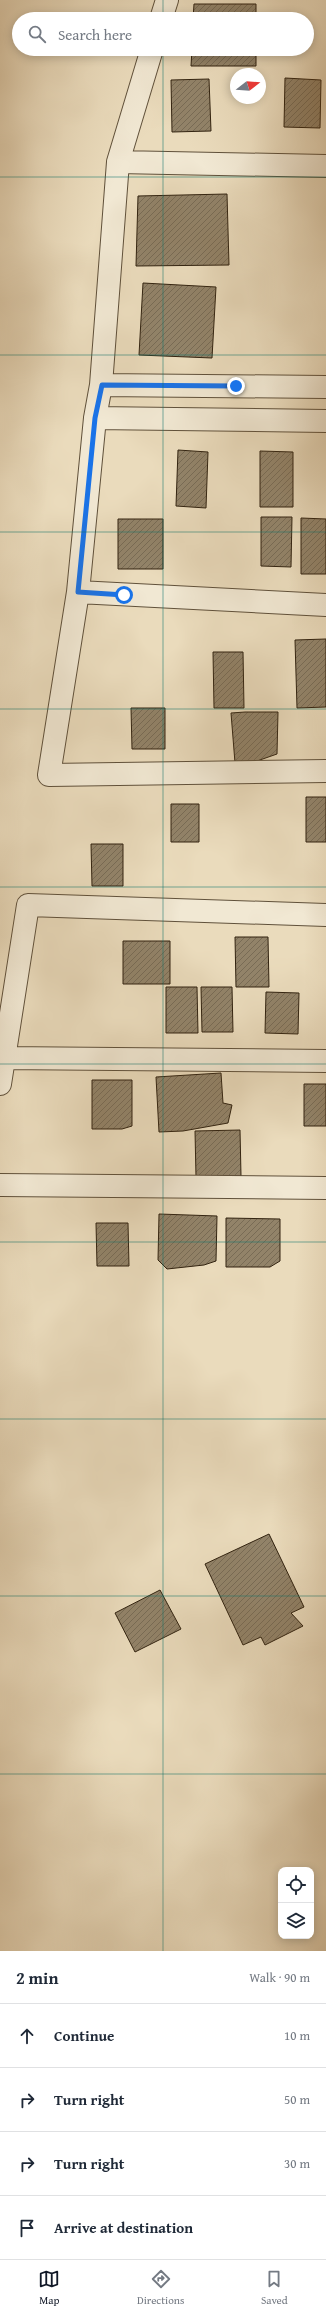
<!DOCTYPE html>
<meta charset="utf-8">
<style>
body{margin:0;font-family:"Gentium Book Plus",serif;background:#f2f2f3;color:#1f2937}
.controls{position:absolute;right:12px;bottom:12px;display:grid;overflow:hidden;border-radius:8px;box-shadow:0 2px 10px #0003}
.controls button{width:36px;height:36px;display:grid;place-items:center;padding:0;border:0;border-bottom:1px solid #e0e1e3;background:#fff;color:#1f2937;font:20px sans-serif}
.compass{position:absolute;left:230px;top:68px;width:36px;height:36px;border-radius:50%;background:#fff;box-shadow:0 2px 10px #0003;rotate:73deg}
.stop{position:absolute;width:12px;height:12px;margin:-9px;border:3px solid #1a73e8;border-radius:50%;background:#fff}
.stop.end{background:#1a73e8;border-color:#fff;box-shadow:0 1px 4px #0008}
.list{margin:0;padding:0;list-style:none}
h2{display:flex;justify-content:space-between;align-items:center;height:52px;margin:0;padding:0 16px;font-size:17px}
h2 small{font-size:13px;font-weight:400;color:#747a83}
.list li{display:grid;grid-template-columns:26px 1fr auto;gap:12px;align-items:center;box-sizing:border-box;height:64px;padding:0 16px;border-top:1px solid #e0e1e3}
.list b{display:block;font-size:15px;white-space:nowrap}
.list em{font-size:13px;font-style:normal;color:#747a83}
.icon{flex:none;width:22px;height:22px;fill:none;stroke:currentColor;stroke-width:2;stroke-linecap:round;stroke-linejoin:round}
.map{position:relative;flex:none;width:326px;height:1951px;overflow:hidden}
.search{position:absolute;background:#fff;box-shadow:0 2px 10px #0003;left:12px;right:12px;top:12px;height:44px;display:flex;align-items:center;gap:10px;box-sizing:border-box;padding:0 14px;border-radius:22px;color:#747a83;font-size:15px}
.sheet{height:308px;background:#fff}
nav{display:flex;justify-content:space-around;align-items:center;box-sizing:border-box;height:56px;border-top:1px solid #e0e1e3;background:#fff;font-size:11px;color:#747a83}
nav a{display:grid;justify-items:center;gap:2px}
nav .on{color:#111827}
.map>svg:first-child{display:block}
.building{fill:url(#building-hatch);stroke:#322310}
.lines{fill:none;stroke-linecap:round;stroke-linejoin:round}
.street-casing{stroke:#60513b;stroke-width:24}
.street{stroke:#f1e8d3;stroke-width:22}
.route{stroke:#1a73e8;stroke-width:5}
.grid{fill:none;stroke:#0f766e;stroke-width:1;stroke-opacity:0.55}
</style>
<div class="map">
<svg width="326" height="1951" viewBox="0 0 326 1951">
<defs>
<pattern id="building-hatch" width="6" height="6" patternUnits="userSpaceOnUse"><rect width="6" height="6" fill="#928369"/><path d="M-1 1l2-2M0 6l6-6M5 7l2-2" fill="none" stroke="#786b55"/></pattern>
</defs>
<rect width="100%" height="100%" fill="#eadbbc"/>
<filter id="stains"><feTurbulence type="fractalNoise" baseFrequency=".005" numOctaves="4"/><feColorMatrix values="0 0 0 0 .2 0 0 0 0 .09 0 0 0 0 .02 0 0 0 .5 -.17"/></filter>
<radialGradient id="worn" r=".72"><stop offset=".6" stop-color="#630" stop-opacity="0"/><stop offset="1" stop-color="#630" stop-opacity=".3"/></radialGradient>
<path class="building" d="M194,4h62v15h-63z
M192,49h64v17h-65z
M285,78l36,2 -1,48 -36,-1z
M209,79l2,52 -39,1 -1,-52z
M227,194l2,71 -93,1 2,-70z
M143,283l73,4 -4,71 -73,-3z
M178,450l30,2 -2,56 -30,-2z
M260,451l33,1v55h-33z
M261,517h31l-1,50 -30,-1z
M301,518l25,1v55h-25z
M118,519h45v50h-45z
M326,639v68l-29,1 -2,-68z
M213,652h30l1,56h-30z
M131,708h34v41h-33z
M245,712h33l-1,42 -20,7 -22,2 -4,-50z
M306,797h20v45h-20z
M171,804h28v38h-28z
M91,844h32v42h-31z
M235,937h33l1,50h-33z
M123,941h47v43h-47z
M166,987h31l1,46h-32z
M201,987h31l1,45h-31z
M266,992l33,1 -1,41 -33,-1z
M221,1073l2,30 9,2 -4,18 -45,8 -24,1 -3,-55z
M92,1080h40v46l-10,3h-30z
M304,1084h22v42h-22z
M240,1130l1,46 -45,1 -1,-46z
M159,1214l58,2 -1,45 -12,4 -37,4 -9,-9z
M226,1218l54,1v42l-10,6h-44z
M96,1223h32l1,43h-32z
M269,1534l35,73 -13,6 12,13 -38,19 -4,-8 -18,8 -38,-81z
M160,1590l21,39 -46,23 -20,-39z"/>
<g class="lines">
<defs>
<path id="street" d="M161,19l6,-19
M152,49l-34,113 -17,223 -6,33 -17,174 -29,183 277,-4
M118,162l208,4
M101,385l225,2
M95,418l231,3
M78,592l248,13
M4,1058l322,3
M0,1084l28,-179 298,10
M0,1185l326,3"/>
</defs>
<use href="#street" class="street-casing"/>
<use href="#street" class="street"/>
</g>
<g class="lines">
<path class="route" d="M124,595l-46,-3 17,-174 7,-33 134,1"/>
</g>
<path class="grid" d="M163,0v19M163,49v1902M0,177h326M0,355h326M0,532h326M0,709h326M0,887h326M0,1064h326M0,1242h326M0,1419h326M0,1596h326M0,1774h326"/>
<rect width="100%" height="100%" filter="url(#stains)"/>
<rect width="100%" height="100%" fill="url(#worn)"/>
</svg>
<div class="controls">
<button><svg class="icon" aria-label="locate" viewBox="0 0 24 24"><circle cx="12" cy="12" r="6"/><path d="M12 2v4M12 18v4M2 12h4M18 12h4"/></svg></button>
<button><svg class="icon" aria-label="layers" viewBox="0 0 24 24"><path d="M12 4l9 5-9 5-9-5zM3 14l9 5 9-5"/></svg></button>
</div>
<svg class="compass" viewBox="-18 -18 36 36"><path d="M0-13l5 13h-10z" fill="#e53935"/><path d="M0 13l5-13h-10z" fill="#747a83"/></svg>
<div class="stop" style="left:124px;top:595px"></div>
<div class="stop end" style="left:236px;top:386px"></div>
<div class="search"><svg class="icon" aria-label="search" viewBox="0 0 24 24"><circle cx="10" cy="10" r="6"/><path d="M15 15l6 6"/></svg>Search here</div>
</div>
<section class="sheet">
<h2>2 min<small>Walk · 90 m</small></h2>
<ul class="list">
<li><svg class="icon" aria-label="ahead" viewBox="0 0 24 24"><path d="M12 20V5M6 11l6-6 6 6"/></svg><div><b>Continue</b></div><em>10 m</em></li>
<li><svg class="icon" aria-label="right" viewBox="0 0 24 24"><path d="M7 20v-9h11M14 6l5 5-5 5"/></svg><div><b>Turn right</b></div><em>50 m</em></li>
<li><svg class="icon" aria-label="right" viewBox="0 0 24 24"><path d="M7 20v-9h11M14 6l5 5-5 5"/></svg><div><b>Turn right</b></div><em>30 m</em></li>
<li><svg class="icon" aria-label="arrive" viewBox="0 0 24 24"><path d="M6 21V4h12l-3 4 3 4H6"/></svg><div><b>Arrive at destination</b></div></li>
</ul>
</section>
<nav>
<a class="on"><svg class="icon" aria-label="map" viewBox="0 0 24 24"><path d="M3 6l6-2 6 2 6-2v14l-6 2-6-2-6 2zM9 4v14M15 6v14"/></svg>Map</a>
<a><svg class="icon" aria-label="directions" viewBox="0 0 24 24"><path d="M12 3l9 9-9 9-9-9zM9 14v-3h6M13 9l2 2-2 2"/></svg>Directions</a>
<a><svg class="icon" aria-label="saved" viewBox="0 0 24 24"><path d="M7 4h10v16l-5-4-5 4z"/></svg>Saved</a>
</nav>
